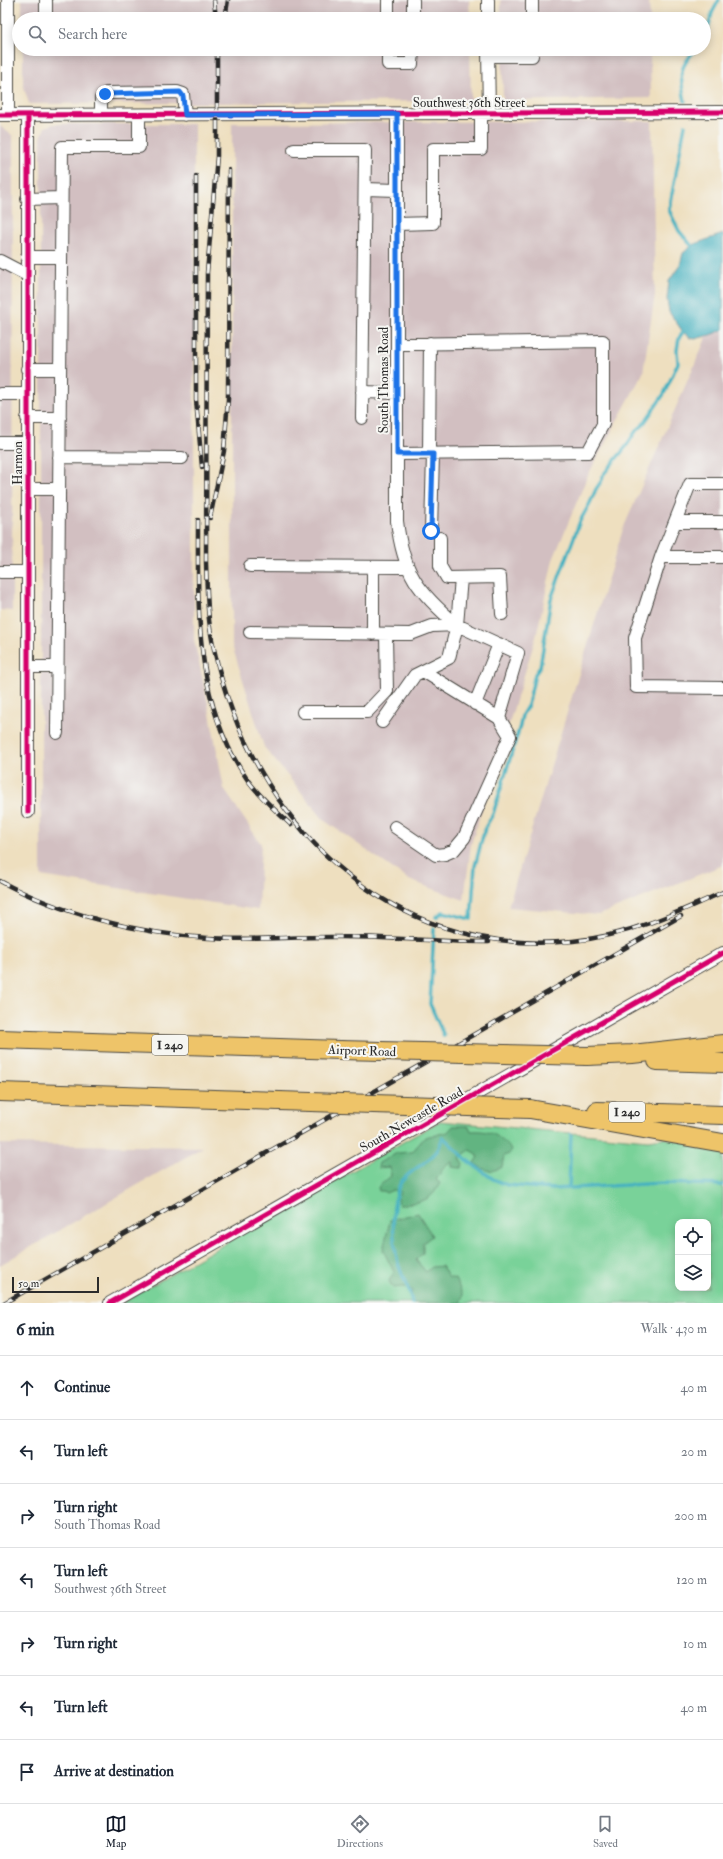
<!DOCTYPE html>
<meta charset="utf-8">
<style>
body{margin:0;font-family:"IM FELL Double Pica",serif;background:#f2f2f3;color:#1f2937}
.controls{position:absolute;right:12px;bottom:12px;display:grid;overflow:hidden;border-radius:8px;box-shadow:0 2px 10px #0003}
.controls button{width:36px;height:36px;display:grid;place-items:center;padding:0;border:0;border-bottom:1px solid #e0e1e3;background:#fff;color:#1f2937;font:20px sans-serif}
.scale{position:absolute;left:12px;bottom:10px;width:87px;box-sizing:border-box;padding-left:4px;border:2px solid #2b2b2b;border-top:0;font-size:11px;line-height:14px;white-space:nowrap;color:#2b2b2b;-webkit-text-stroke:3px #f6f6f2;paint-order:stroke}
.stop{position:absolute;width:12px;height:12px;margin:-9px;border:3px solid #1a73e8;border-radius:50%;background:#fff}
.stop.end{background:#1a73e8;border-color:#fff;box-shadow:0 1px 4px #0008}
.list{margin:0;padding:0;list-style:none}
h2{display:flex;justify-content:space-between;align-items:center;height:52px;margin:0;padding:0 16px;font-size:17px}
h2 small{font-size:13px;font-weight:400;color:#747a83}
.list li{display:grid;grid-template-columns:26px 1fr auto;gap:12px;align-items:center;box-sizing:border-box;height:64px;padding:0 16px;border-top:1px solid #e0e1e3}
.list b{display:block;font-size:15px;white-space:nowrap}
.list p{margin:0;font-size:13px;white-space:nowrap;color:#747a83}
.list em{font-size:13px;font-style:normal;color:#747a83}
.icon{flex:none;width:22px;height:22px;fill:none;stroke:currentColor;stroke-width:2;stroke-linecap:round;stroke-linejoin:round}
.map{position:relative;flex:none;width:723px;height:1303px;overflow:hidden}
.search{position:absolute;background:#fff;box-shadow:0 2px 10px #0003;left:12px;right:12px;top:12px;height:44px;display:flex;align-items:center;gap:10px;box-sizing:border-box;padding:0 14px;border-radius:22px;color:#747a83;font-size:15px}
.sheet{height:500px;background:#fff}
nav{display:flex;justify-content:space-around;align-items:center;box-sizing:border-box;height:56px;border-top:1px solid #e0e1e3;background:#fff;font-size:11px;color:#747a83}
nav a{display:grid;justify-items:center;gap:2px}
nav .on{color:#111827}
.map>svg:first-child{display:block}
.industrial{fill:#d2bfc1}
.green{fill:#79d299;stroke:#527e62;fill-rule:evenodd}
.forest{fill:#62b481;stroke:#467056}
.water{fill:#44b1c0;stroke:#386e76}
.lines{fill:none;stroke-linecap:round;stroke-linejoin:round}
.stream{stroke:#44b1c0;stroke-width:3.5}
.minor-casing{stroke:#484641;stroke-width:14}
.highway-casing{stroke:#484641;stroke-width:20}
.minor{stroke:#fff;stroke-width:12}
.highway{stroke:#eec469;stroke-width:18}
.rail-casing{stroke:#2b2b2b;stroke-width:4.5}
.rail{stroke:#f6f6f2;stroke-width:3;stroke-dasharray:9;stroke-linecap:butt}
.highway-bridge-casing{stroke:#484641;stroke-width:20;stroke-linecap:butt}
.highway-bridge{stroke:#eec469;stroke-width:18}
.cycleway-casing{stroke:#f6f6f2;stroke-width:8}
.cycleway{stroke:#d6006c;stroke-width:5}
.route{stroke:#1a73e8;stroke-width:5}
.labels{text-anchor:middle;stroke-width:4;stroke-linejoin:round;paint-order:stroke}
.shield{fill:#f6f6f2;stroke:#686867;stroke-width:1}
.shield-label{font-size:12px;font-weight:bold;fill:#2b2b2b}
.street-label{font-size:13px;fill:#2b2b2b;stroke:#f6f6f2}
</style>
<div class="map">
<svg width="723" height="1303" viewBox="0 0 723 1303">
<rect width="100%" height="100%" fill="#f6f6f2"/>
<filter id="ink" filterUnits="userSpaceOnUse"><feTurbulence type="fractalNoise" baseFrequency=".025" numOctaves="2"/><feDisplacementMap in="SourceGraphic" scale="8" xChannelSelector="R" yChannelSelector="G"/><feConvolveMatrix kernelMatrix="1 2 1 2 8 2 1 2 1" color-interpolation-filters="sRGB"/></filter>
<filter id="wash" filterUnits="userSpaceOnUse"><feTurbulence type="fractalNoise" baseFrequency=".012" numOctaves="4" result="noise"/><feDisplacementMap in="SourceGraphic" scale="16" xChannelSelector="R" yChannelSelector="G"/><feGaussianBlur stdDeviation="0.9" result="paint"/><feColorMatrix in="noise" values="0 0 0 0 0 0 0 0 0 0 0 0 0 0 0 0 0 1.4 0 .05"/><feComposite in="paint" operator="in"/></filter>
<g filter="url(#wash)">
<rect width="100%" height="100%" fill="#eedfbf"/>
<path class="industrial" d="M22,0h447l1,19h-448z
M501,0h148l1,19h-149z
M23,49h447l1,52 -442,3 -6,-19z
M502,49h148l1,49 -148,3z
M652,121l3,173 -12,79 -56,104 -34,83 -17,77 -65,207 -7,56 -55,-20 -84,-59 -61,-74 -32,-102v-522z
M54,124h140v516l16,73 14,76 37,55 -3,66 -217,-34v-738l4,-11z
M0,126l13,10 -1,475 -12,-1z
M723,299v566l-124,50 -91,-8 115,-378z
M0,1144l203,3 -203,118z"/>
<path class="green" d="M440,1121l208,19 15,-2 60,10v155h-602zM678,1222h30v66h-30z"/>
<path class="forest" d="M453,1126h16l2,5c20,-1 27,4 40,18l-2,5 -5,2 -2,11c-10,6 -18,4 -28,-4l4,-6 -2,-4 -6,-3 -10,7 3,7 -2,4 -9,-1v-5l-8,5 -8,13 4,3c-8,15 -12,17 -28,20 -5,0 -8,3 -13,2l-1,-7 2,-6 -7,-2 -7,3 -3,-2h-4l-1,-4 13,-11 -1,-9 -12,1 1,-5 18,-10 15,-1 13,-15 23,-5z
M418,1213l14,23 -9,7v10l-7,7 10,12 6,-5 10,-1 6,11 7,2 8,16 -3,8h-50l2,-13 -10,-3 -9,1 -4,-7 5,-9 -11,-22 7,-30z"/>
<path class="water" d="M723,234v96l-13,5 -15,4 -5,-1 -7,-6 -14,-20 -2,-13 2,-18 11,-16 3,-12 11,-9z"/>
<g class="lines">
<path class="stream" d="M704,40l2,-3 6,-24 7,-13
M685,101c-5,-26 -8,-31 11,-52
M685,125l-16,85 10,21 12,14
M436,917l7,-5 28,7 4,-53 10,-38 8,-14 27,-88 2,-11 6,-10 7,-31 5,-7 11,-68 29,-78 10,-18 6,-14 6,-9 1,-5 22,-27 11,-17 6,-5 22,-32 14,-31 -1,-13 2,-12 4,-6
M434,929l-4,75 14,32
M569,1188l2,-54
M412,1303c-2,-14 -10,-26 -14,-40 -5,-21 -9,-64 4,-82 9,-12 26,-18 35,-30 3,-4 4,-10 6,-14l25,24 25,18 14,6 46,4 111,-6 59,2"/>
</g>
</g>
<g filter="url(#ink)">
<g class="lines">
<defs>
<path id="minor" d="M8,0v115
M388,0v19
M488,0v19
M532,0v19
M46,19v-19
M413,19v-19
M388,49v15h24l1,-15
M488,49l1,65
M488,56h44v-7
M397,114v407c6,52 21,71 60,104
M0,115l723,-3
M28,115v697
M101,115v-16l6,-6 70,-1 6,2 2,21
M294,150h71l-3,268
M365,189l32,1
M27,199l34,-1
M397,224l36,-1v-74h48v-35
M27,257h34
M0,261l27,14
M397,344l206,-3v83l-15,28 -191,2
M27,369h33
M362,392l35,1
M0,394h27
M27,418h33
M0,443h28
M429,454l1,-111
M59,457l123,1
M723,484h-33l-29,73 -26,81 1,49 87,1
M28,489h31
M675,522h48
M431,531l2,-77
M440,538v28l7,12 53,-1 2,37
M661,557h62
M250,566l157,1
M373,567v67
M0,572h28
M250,632l161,2 21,-8 25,-1 61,28 -19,65 -76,-47
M28,667h29
M475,704l24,-60
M303,712h64l20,-21 -1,-57
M382,722l33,-47 34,-17 8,-33 4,-47
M57,733l5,-586h77v-32
M395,827l41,28 9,-1 9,-4 10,-12 46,-102 -11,-18
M110,1303l613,-350"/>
<path id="highway" d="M0,1039l340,11
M587,1056l45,-2 91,-10
M657,1061l66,2
M0,1092l279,9
M530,1109l193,34
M597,1111l126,4"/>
</defs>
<use href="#minor" class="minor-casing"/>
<use href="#highway" class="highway-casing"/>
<use href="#minor" class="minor"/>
<use href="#highway" class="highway"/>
<defs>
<path id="rail" d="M214,0l2,19
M225,19l3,-19
M217,49v107l-10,117 -1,289c1,29 1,58 8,87 37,171 174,311 359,292 53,-5 102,-27 150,-49
M196,176v224l6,67
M210,518l14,-67 4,-52 1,-229
M198,520c0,88 -4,183 49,259 12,17 29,32 44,46
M0,881c60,33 140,53 208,57 44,3 89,-2 133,-1 49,0 98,5 148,5
M4,1303l677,-387"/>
</defs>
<use href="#rail" class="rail-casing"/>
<use href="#rail" class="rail"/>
<defs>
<path id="highway-bridge" d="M340,1050l247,6
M279,1101l251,8"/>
</defs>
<use href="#highway-bridge" class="highway-bridge-casing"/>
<use href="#highway-bridge" class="highway-bridge"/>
<defs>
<path id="cycleway" d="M0,115l723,-3
M28,115v697
M110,1303l613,-350"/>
</defs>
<use href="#cycleway" class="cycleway-casing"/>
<use href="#cycleway" class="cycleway"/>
</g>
</g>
<g class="lines" filter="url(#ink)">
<path class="route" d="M105,94l75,-2 3,4 2,19 212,-1v340h36l-2,77"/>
</g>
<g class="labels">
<g class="shield">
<rect x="152" y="1035" width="36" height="20" rx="3"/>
<rect x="609" y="1102" width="36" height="20" rx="3"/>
</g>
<g class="shield-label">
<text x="170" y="1049">I 240</text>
<text x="627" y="1116">I 240</text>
</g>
<g class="street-label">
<text x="469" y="107">Southwest 36th Street</text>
<text transform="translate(383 380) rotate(-90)" y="5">South Thomas Road</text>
<text transform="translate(17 463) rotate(-90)" y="5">Harmon</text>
<text transform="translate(362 1050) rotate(2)" y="5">Airport Road</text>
<text transform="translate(411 1119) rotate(-30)" y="5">South Newcastle Road</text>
</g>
</g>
</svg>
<div class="controls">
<button><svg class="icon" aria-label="locate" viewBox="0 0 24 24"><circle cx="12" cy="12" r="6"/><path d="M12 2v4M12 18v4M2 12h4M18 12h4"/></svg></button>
<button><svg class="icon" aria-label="layers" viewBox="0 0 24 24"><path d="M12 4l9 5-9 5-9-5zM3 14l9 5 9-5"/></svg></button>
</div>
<div class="scale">50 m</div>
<div class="stop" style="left:431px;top:531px"></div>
<div class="stop end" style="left:105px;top:94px"></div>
<div class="search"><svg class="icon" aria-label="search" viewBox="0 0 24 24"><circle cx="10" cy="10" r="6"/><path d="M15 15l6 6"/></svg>Search here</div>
</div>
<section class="sheet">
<h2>6 min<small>Walk · 430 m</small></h2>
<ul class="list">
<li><svg class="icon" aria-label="ahead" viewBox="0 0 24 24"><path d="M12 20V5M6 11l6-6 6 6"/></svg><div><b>Continue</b></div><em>40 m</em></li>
<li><svg class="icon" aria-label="left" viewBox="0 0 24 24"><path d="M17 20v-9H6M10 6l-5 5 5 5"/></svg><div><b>Turn left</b></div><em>20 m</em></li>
<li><svg class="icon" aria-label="right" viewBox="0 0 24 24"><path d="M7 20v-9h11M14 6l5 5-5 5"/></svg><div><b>Turn right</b><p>South Thomas Road</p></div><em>200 m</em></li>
<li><svg class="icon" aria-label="left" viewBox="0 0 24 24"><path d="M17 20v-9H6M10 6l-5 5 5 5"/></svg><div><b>Turn left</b><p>Southwest 36th Street</p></div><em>120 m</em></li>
<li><svg class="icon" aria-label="right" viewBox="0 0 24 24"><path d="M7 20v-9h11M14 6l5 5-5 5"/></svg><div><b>Turn right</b></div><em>10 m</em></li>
<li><svg class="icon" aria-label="left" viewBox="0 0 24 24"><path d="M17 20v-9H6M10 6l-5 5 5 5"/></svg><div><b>Turn left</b></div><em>40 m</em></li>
<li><svg class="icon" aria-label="arrive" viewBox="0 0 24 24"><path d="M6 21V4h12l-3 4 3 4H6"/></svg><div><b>Arrive at destination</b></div></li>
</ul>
</section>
<nav>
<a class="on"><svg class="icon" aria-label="map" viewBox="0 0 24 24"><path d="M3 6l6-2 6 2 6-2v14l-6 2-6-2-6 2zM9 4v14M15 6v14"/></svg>Map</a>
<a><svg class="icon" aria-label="directions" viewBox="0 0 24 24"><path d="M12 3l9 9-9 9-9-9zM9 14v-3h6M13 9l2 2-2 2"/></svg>Directions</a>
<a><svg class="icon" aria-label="saved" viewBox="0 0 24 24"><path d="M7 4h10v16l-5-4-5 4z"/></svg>Saved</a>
</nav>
